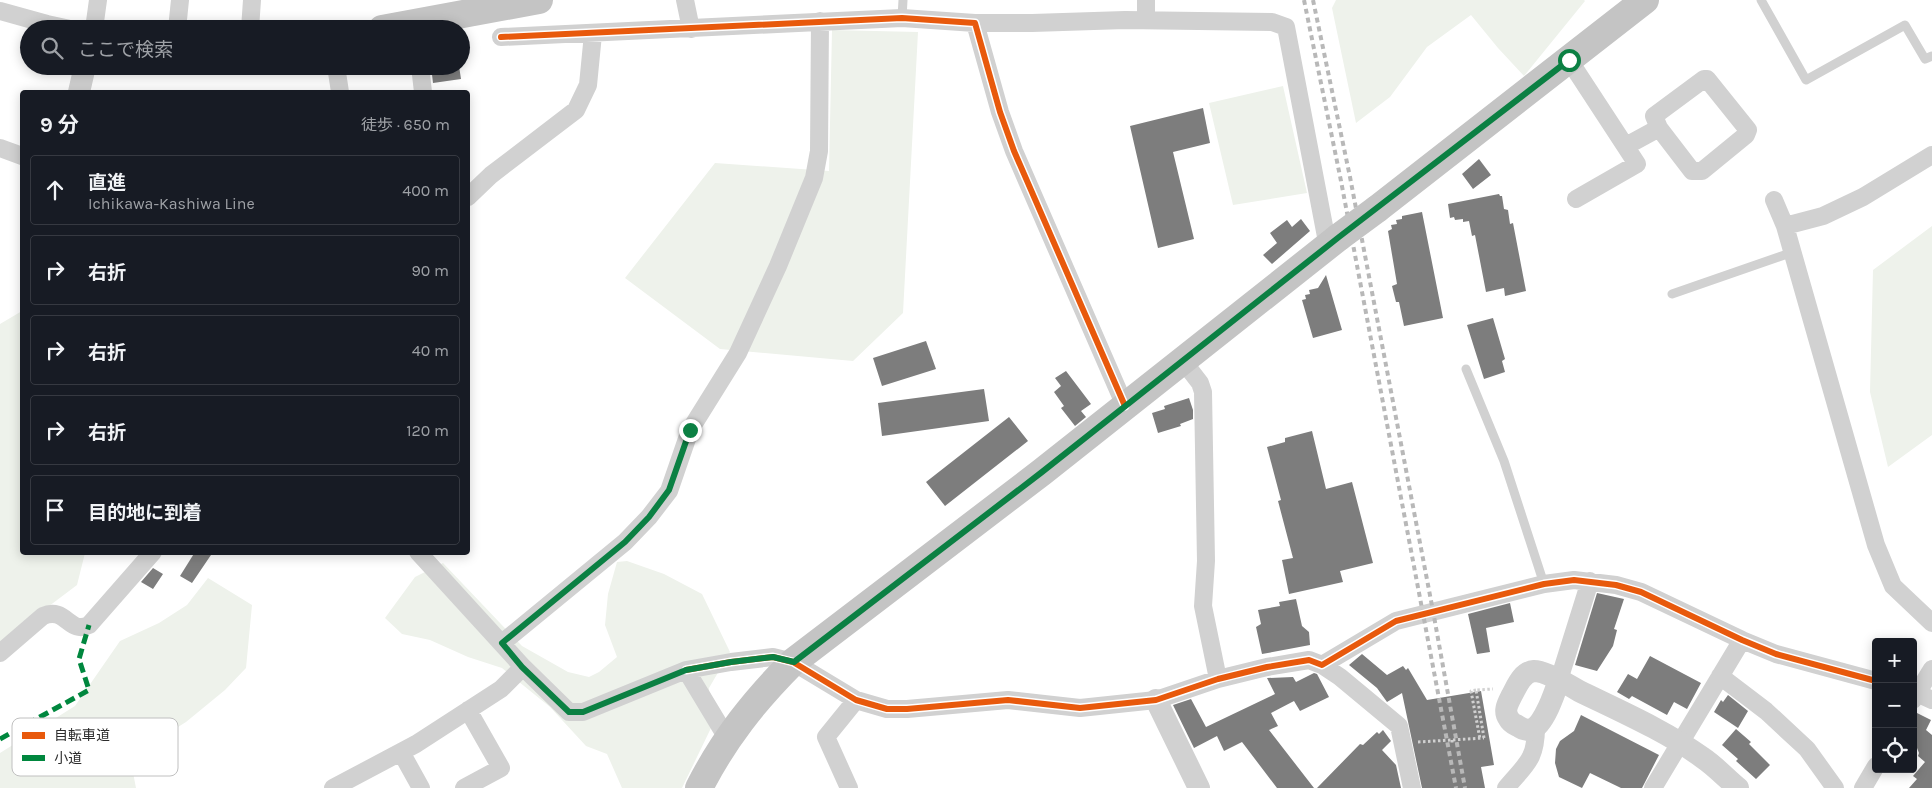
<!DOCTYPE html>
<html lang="ja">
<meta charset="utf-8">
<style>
body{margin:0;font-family:Karla,"Noto Sans JP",sans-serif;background:#242831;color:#f1f3f6}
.controls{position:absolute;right:15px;bottom:15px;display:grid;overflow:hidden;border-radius:5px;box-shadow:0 2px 12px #0003}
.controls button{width:45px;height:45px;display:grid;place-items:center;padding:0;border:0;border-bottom:1px solid #363941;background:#171b24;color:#f1f3f6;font:25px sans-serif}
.stop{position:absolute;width:15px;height:15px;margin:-11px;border:4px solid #0b8043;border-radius:50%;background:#fff}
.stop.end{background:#0b8043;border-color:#fff;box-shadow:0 1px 5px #0008}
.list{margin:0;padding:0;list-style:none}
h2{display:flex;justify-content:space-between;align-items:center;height:65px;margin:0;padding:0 20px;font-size:21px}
h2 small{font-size:16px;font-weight:400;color:#9ea1a6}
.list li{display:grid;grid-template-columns:32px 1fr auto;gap:15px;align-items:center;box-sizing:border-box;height:70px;margin:0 10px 10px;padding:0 10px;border:1px solid #363941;border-radius:5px}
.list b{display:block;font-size:19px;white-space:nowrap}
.list p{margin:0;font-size:16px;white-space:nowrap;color:#9ea1a6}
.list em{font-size:16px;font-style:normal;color:#9ea1a6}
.icon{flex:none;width:28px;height:28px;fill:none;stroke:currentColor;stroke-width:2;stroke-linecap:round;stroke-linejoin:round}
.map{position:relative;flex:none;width:1932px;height:788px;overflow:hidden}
.search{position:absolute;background:#171b24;box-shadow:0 2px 12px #0003;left:20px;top:20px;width:450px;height:55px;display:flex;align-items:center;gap:12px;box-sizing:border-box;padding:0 18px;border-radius:28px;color:#9ea1a6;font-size:19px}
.panel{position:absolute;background:#171b24;box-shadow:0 2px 12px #0003;left:20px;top:90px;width:450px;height:465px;border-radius:5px}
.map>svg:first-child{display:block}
.green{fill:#eef2eb}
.building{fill:#7d7d7d}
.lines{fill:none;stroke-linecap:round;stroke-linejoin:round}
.path{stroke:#d1d1d1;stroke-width:3;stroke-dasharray:2.5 2.5;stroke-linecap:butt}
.service{stroke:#d1d1d1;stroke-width:9}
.minor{stroke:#d1d1d1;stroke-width:18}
.tertiary{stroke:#d1d1d1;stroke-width:22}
.primary{stroke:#c4c4c4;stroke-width:28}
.rail{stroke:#b8b8b8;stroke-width:4;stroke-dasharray:5 4;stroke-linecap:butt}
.path-bridge{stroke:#d1d1d1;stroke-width:3;stroke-dasharray:2.5 2.5;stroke-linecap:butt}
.primary-bridge{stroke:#c4c4c4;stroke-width:28}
.quiet{stroke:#00873e;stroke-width:5;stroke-dasharray:10 5;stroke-linecap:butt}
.cycleway-casing{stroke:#fff;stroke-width:9}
.cycleway{stroke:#e8590c;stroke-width:6}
.route{stroke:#0b8043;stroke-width:6}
.key{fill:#fff;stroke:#c0c0c0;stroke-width:1}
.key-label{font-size:14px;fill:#2c2c2c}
</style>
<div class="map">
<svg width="1932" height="788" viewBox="0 0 1932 788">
<rect width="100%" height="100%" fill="#fff"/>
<path class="green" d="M1336,0h248l1,1 -61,75 -26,-28 -27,-33 -44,32 -37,50 -34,26 -24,-115z
M832,30l86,2 -15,281 -50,48 -133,-12 -95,-71 90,-115 114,8z
M1283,86l24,107 -74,12 -24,-102z
M1932,226v209l-44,32 -18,-75 3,-122z
M22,311v241l63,1 -8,32 -77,58v-319z
M627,561l37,13 38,20 28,58 -21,36 2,40 -29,60h-60l-15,-34 -21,-8 -36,-39 -48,-39 -34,-11 -38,-17 -28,-6 -17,-16 30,-41 28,-14 79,83 46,26 21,5 10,-5 18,-15 -12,-32 3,-31 9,-32z
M208,578l44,27 -6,63 -21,22 -39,32 -56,35 6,31h-136v-35l75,-47 45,-65 39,-18 28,-18z"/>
<path class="building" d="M431,66h28l2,13 -28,4z
M1203,108l7,35 -37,9 21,87 -36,9 -28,-122z
M1479,159l12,16 -18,14 -11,-15z
M1499,194l1,2h2l2,13 4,1 2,14 3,-1 13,68 -21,5 -1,-8 -18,4 -11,-57 -3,1 -3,-15 -6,1v-3l-8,1 -1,-3 -4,1 -2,-14z
M1422,212l21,106 -39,8 -5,-24h-3l-4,-16 5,-2 -9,-53 4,-2 -1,-4 6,-1 -1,-4 6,-1v-3z
M1301,219l9,12 -38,33 -9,-9 14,-12 -7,-10 17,-13 5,7z
M1326,275l16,55 -29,8 -11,-38 4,-1 -1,-4 5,-1 -1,-4 9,-2z
M1493,318l12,41 -3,2 3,11 -21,7 -17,-54z
M926,341l10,28 -54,17 -9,-28z
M1066,371l25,33 -10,7 5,6 -11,9 -14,-18 3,-2 -10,-14 7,-6 -6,-8z
M984,389l5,32 -107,15 -4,-33z
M1189,398l4,12v9l-13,5 1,2 -23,7 -6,-20 13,-4 -1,-3z
M1009,417l19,24 -83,65 -19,-24z
M1312,431l14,58 26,-7 21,81 -33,8 3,11 -54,12 -7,-34 11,-2 -15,-57 3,-1 -14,-53 18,-5v-4z
M195,552h18l-21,31 -12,-7z
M153,568l10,6 -10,15 -12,-7z
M1597,593l27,6 -10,30 3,1 -4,16 -16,25 -22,-6z
M1296,599l6,27 7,6 1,13 -48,9 -6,-27 5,-3 -3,-14 22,-4 -1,-4z
M1510,603l4,19 -28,6 4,24 -13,2 -9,-40z
M1362,654l25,21 16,-9 3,4 2,-2 19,32 54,-9 13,74 -13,2 4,21h-63l-20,-95 -15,9 -10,-14 -28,-23z
M1650,656l51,27 -14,26 -13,-7 -7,13 -35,-19 -3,3 -12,-7 11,-18 9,5z
M1314,673l3,1 12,23 -29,14 -6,-10 -23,12 7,13 -9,4 45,58h-37l-35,-46 -18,9 -7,-15 -23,12 -21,-43 18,-6 15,28 69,-33 -8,-16 26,-1 3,5z
M1728,695l20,16 -10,17 -24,-16 7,-12 2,2z
M1913,711l18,9 -5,10 6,5v53h-23l8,-9 -4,-3 12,-14 -7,-6 1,-3 -2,-5 -4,8z
M1581,715l78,40 -17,33h-21l-31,-15 -8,15 -23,-11 -4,-14 1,-14 4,-8 14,-10z
M1736,729l15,13 -2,2 21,21 -14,14 -20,-18 2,-2 -16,-14z
M1383,730l8,11 -9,9 14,15 5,23h-84l43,-44 3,1 14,-13 2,2z"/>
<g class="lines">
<path class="path" d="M1476,690l-5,1 9,48
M1484,738l-8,-48 17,-1
M1452,740v5"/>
<path class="service" d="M1761,0l45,80 99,-55 20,34 7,-3
M902,18l1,-18
M1672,294l121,-42
M1466,369l38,92 40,123"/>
<path class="minor" d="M685,0l6,29
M1146,0v20
M0,11l47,13 23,5
M975,23h57l93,-3 147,2 14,5 42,220
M94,29l4,-29
M177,29l3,-29
M250,29l2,-29
M501,37l401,-19 73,5 25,89 14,39 111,255
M1569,60l68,104 -61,35
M336,66l4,26
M420,66l3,26
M1626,146l33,-18 -5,-12 50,-37h3l41,51 -2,5 -44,36h-10l-33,-43
M0,148l22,8
M468,197l23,-22 85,-65 12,-25 5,-51
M1774,200l11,26 91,319 17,41 39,37
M1785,226l38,-10 40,-19 69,-42
M1183,361l17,22 3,9 3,169 -3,45 15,73
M418,552l105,115 46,45h14l103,-42 41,68
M502,643l123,-101 24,-25 20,-26 21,-61 48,-77 40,-87 36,-88 5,-27 1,-130
M0,653l43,-37c23,-10 26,19 46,9l64,-73
M1322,665l18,12 59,49 13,62
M686,670l45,-8 42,-5 20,5 63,38 31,9h20l101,-9 72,8 76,-8 62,-21 49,-12 42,-7 13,5 74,-44 148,-37 30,-4 42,5 25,7 101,48 34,14 100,27
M1720,676l46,35 41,38 28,39
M1559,680l31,-99
M1913,691l19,9
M1913,700l19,-31
M401,752l20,36
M333,788l83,-44 85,-55 22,-22
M464,788l37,-20 -33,-58
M849,788l-23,-51 30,-37
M1506,788c20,-24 30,-28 30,-61
M1653,788l89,-148
M1863,788l13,-22"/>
<path class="tertiary" d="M79,92l6,-26
M1559,680c-4,12 -15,45 -27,49 -6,2 -10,0 -14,-3 -4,-2 -7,-3 -9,-7 -6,-8 -1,-16 3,-24 5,-9 10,-23 22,-24 12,0 35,14 45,20 41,20 87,40 124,67 12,8 23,20 35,30
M1156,700l43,88"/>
<path class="primary" d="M382,29l157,-29
M1377,209l268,-209
M699,788c25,-49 55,-87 94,-126l249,-190 297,-235"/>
<path class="rail" d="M1304,0l37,181 115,607
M1313,0l37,177 83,434 32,177"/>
<path class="path-bridge" d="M1418,742l66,-4"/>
<path class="primary-bridge" d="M1339,237l38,-28"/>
<path class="quiet" d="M0,739l89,-49 -10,-31 10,-34"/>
<defs>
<path id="cycleway" d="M501,37l401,-19 73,5 25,89 14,39 111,255
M686,670l45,-8 42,-5 20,5 63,38 31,9h20l101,-9 72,8 76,-8 62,-21 49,-12 42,-7 13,5 74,-44 148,-37 30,-4 42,5 25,7 101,48 34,14 100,27"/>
</defs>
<use href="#cycleway" class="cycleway-casing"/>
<use href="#cycleway" class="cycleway"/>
</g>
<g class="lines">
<path class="route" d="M690,430l-21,60 -20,27 -24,25 -123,101 20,24 47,45h14l103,-42 45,-8 42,-5 21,5 248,-190 297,-235 230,-177"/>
</g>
<rect x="12" y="718" width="166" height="58" rx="8" class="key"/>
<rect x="22" y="732" width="23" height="7" fill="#e8590c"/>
<rect x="22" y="755" width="23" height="6" fill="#00873e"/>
<g class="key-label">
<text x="54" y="740">自転車道</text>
<text x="54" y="763">小道</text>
</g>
</svg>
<div class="controls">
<button>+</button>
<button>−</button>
<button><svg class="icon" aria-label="locate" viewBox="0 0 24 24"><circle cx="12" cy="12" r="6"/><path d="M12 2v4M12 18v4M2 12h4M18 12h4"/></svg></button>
</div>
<div class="stop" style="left:1569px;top:60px"></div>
<div class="stop end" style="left:690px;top:430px"></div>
<div class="search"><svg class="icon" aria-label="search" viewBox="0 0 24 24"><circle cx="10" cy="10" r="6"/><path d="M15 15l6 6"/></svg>ここで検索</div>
<section class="panel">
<h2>9 分<small>徒歩 · 650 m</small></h2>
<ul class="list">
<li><svg class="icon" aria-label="ahead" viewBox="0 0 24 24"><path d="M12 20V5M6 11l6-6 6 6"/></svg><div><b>直進</b><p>Ichikawa-Kashiwa Line</p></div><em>400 m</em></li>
<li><svg class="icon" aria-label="right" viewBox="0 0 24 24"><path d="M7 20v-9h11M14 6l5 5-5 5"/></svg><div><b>右折</b></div><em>90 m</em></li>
<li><svg class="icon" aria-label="right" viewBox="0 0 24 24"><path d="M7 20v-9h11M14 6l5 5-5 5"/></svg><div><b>右折</b></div><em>40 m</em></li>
<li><svg class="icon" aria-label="right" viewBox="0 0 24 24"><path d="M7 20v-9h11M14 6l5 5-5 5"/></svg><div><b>右折</b></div><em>120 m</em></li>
<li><svg class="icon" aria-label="arrive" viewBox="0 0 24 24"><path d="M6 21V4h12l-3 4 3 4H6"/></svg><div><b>目的地に到着</b></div></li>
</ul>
</section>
</div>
